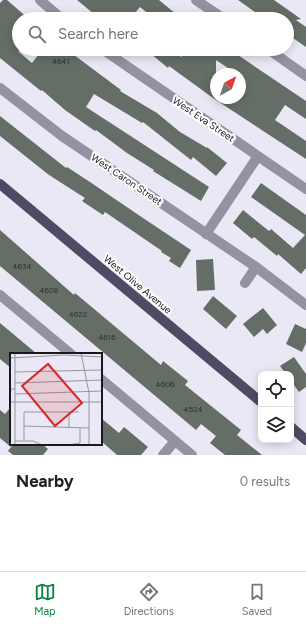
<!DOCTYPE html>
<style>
body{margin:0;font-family:Figtree,sans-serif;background:#f2f2f2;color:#202124}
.controls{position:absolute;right:12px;bottom:12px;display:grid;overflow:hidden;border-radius:8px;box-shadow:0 2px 10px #0003}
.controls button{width:36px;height:36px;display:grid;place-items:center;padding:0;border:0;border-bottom:1px solid #e0e0e0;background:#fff;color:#202124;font:20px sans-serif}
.compass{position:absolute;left:210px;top:68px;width:36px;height:36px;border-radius:50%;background:#fff;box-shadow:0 2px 10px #0003;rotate:40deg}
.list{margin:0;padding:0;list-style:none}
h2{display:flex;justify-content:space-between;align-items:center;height:52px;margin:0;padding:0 16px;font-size:17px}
h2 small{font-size:13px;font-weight:400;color:#757577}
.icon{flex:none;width:22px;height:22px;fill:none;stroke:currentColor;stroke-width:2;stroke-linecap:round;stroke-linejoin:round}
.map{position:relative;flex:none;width:306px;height:455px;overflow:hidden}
.search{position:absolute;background:#fff;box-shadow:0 2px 10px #0003;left:12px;right:12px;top:12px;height:44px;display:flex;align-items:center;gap:10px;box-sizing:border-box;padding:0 14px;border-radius:22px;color:#757577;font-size:15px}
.sheet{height:116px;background:#fff}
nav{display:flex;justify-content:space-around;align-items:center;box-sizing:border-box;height:56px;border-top:1px solid #e0e0e0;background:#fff;font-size:11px;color:#757577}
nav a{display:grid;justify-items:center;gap:2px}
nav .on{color:#0b8043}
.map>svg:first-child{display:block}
.building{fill:#646e67;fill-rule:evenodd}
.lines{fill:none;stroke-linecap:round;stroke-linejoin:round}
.minor{stroke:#9591a2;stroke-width:10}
.major{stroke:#504a65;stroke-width:10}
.labels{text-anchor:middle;stroke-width:4;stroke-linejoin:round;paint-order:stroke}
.number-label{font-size:8px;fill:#2c2e30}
.street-label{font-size:10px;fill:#19191d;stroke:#fff}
.inset-road{fill:none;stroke:#96959e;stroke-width:1}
.view{fill:#d62828;fill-opacity:0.15;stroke:#d62828;stroke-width:2}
.inset-edge{fill:none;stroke:#19191d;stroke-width:2}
</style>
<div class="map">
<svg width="306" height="455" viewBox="0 0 306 455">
<rect width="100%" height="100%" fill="#eae8f4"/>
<path class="building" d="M3,0h4l22,19h-10v33l13,11 11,-14h23l55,41 -1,1 37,22 23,19 27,16v-1l20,16 -11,13 -23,-19 -2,3 -48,-38 -1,1 -48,-29 -8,13 123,80 -8,14 -48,-30 1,-1 -27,-17 -31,-23 -1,1 -30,-21 -23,-20 -1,1 -41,-33v-55z
M77,0h82l23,19h-27l-15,-12 -10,12h-30z
M238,0h36l27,19 -5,1 10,7v20l-19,-13v-15h-22z
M145,49h26l10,8 6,-8h42l77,52v18l-21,-14 -10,15 31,21v18l-93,-61 -44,-32 -1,2zM216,60l21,14h3v24h-24z
M0,116l66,52 1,-1 23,15 50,34 51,34 -11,18 -11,-7 2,-3 -10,-6 1,-1 -57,-39 -2,3 -21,-14 3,-3 -36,-23 -49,-39z
M261,183l45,32v53l-5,6 -23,-20 -1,2 -23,-19 -2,2 -19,-16 10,-13 26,21 2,-2 22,19 12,-13 -54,-38z
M0,230l74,65 1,-2 86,72 2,-4 25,20 -3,4 56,45 -4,5 25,20h-37l-15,-12 6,-7 -15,-12 -5,6 -196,-164z
M213,259l2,31 -18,1 -1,-31z
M213,296l24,20 -11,13 -23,-20z
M263,308l14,17 -10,9 -4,-5 -9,8 -11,-13z
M0,323l12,10 25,21h-26v14l-11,-9z
M295,324l11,5v14l-4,9 -16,-8z
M294,357l12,17v13l-7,5 -8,-11v-7h-5l-6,-8z
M11,407v40l3,-3h28l6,5 -5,6h-30l-5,-4 3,-4 -11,-9v-28l5,4z
M101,418l18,15 5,-6 24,20 -7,8h-24l-16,-14z"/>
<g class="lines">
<path class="minor" d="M40,0l22,19
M196,0l28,19
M102,49l204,140
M268,49l38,27
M0,88l62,48 194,131 50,38
M206,234l52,-78
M245,283l11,-16
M0,295l71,59
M101,379l91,76
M163,455l12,-14"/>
<path class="major" d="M0,184l261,218
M291,427l15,13"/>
</g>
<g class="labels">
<g class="number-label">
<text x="61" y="64">4641</text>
<text x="22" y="269">4634</text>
<text x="49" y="293">4628</text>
<text x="78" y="317">4622</text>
<text x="107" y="340">4616</text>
<text x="165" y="387">4606</text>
<text x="193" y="412">4524</text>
</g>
<g class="street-label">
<text transform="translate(204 119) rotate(34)" y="4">West Eva Street</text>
<text transform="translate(127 179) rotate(34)" y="4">West Caron Street</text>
<text transform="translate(138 284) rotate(40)" y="4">West Olive Avenue</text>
</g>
</g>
<g transform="translate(10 353)">
<rect width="92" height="92" fill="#eae8f4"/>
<path class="inset-road" d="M71,0l8,40v52M0,5l54,-3 38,2M5,19l87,-2M5,30l87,-3M5,41l87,-3M0,44l1,-8h4M0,49h92M59,59v16M14,73l65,2M5,88h18l9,4M14,88v-29h55M5,92v-92M58,92l12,-2v-15"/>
<path class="view" d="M38,11l34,39 -27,23 -33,-40z"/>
<rect width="92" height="92" class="inset-edge"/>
</g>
</svg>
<div class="controls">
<button><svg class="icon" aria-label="locate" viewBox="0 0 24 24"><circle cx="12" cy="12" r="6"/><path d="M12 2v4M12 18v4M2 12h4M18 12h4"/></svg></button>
<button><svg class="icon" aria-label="layers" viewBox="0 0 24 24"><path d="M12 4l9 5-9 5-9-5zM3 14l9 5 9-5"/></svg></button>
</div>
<svg class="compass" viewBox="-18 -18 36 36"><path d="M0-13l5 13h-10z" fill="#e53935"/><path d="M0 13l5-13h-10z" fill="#757577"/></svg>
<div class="search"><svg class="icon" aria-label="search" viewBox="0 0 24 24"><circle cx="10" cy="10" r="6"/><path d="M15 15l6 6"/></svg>Search here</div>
</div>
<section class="sheet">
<h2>Nearby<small>0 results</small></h2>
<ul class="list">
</ul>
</section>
<nav>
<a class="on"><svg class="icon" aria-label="map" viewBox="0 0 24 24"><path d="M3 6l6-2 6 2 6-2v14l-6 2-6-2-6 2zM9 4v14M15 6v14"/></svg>Map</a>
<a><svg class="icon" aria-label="directions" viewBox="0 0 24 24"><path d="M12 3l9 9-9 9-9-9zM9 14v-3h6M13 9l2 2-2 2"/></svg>Directions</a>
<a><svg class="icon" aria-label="saved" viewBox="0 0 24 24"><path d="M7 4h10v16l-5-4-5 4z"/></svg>Saved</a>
</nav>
